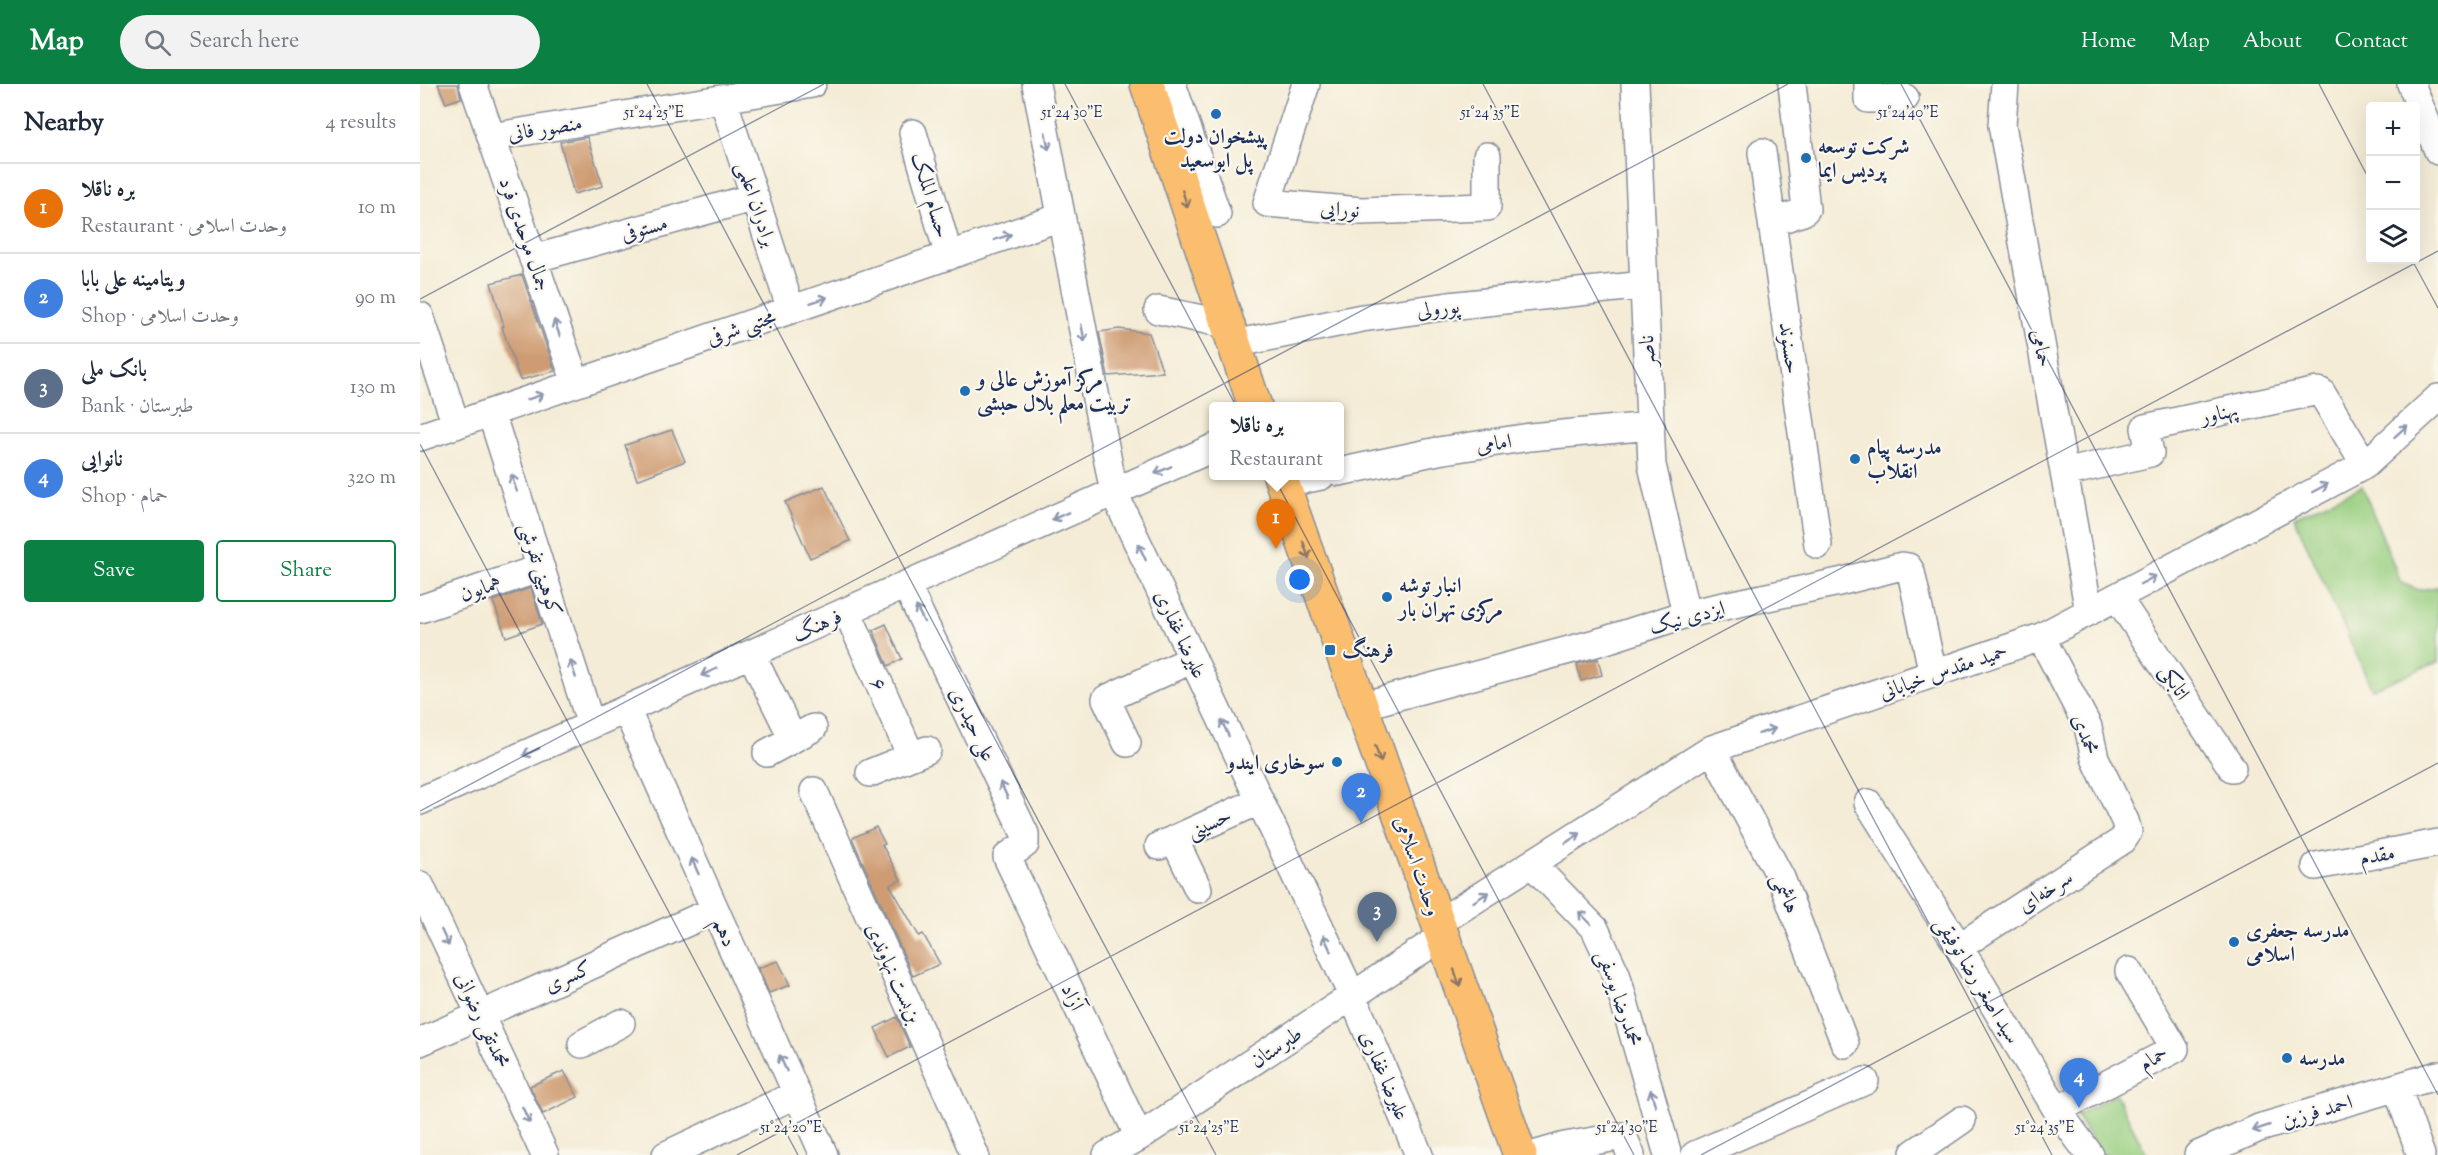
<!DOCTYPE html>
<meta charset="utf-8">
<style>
body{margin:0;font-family:"Sorts Mill Goudy",Amiri,serif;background:#f2f2f3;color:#1f2937}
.controls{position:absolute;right:18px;top:18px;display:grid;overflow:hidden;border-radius:6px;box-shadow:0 6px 24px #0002}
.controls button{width:54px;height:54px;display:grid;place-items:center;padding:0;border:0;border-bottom:2px solid #e0e1e3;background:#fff;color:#1f2937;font:30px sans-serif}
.you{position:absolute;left:880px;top:496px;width:21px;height:21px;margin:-15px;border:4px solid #fff;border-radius:50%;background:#1a73e8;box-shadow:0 0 0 9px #1a73e833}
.badge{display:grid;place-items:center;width:39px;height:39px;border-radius:50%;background:#0b8043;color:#fff;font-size:20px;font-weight:700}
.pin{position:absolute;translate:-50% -50px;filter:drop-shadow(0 2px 3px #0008)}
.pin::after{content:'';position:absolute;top:32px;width:21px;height:18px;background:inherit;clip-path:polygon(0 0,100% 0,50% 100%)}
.popup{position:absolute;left:789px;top:318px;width:135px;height:78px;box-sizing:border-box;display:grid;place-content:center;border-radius:6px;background:#fff;filter:drop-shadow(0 2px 4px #0005);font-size:20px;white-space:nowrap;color:#747a83}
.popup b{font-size:22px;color:#1f2937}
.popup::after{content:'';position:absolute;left:50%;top:100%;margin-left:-12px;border:12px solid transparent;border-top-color:#fff}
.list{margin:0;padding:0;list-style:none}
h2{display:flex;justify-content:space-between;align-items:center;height:78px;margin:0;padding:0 24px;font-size:26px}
h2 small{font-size:20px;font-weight:400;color:#747a83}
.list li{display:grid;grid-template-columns:39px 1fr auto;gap:18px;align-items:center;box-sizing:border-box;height:90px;padding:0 24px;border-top:2px solid #e0e1e3}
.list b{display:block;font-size:22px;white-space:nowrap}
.list p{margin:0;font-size:20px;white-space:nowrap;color:#747a83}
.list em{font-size:20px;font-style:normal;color:#747a83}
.actions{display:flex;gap:12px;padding:18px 24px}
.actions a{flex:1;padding:14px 0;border:2px solid #0b8043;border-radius:6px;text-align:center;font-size:21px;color:#0b8043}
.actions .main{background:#0b8043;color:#fff}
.icon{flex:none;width:33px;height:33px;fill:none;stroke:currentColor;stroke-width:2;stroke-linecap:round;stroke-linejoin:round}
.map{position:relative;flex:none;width:2018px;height:1071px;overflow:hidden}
header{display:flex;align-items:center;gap:36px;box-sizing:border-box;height:84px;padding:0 30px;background:#0b8043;color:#fff}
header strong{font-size:28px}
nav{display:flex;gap:33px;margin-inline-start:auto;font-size:21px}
.search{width:420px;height:54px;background:#f2f2f3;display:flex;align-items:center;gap:15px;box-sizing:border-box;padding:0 21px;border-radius:33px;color:#747a83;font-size:22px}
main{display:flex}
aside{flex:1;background:#fff}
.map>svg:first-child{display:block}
.green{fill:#97ce7f;stroke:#597e6e;stroke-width:1.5}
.building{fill:#ce9b72}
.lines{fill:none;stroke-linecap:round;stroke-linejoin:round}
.minor-casing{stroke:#888e9a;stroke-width:30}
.major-casing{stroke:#888e9a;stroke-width:36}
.minor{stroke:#fff;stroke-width:27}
.major{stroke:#fbbe6e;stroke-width:33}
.oneway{stroke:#8d97ae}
.oneway2{stroke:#8b7666}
.ticks{fill:none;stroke:#1b2f5e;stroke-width:1.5;stroke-opacity:0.45}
.poi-dot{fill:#1f6fb2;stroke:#fbf7ec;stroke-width:2}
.labels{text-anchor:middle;stroke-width:4.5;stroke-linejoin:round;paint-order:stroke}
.street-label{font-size:21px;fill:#1b2f5e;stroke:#fbf7ec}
.poi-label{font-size:21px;font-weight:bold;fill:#1b2f5e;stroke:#fbf7ec;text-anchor:start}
.ticks-label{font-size:15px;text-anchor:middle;fill:#1b2f5e;stroke:#fbf7ec;stroke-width:4.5;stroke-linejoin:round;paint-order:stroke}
</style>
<header>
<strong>Map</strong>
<div class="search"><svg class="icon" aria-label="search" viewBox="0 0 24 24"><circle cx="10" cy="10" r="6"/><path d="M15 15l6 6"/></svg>Search here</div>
<nav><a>Home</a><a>Map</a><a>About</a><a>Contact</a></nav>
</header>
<main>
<aside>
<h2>Nearby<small>4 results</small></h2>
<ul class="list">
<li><span class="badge" style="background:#e8710a">1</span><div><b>بره ناقلا</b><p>Restaurant · وحدت اسلامی</p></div><em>10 m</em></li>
<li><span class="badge" style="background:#3f7fe0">2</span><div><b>ویتامینه علی بابا</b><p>Shop · وحدت اسلامی</p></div><em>90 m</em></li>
<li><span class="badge" style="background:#5c6f8a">3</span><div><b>بانک ملی</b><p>Bank · طبرستان</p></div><em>130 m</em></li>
<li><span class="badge" style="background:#3f7fe0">4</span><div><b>نانوایی</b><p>Shop · حمام</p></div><em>320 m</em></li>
</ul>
<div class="actions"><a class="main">Save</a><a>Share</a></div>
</aside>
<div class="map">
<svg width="2018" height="1071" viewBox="0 0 2018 1071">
<rect width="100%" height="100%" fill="#fbf7ec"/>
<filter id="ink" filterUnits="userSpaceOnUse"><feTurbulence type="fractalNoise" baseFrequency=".0167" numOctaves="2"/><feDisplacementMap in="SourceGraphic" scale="12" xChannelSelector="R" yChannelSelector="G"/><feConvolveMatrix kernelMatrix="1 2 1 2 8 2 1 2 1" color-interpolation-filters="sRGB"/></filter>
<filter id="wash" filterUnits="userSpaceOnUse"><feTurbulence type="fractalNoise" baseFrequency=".008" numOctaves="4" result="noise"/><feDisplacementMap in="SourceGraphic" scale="24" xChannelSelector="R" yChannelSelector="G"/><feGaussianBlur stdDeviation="1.35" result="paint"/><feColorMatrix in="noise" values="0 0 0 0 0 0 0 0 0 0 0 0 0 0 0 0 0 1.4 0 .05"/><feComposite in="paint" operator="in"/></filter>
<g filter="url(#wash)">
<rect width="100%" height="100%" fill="#f4ecd6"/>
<path class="green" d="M1942,402l39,97 18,7 19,-3v75l-66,27 -78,-172z
M1696,1010l31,61h-46l-25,-40z"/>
<g id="blocks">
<path class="building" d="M18,0h20l3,14 -15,5z
M167,53l16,49 -29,8 -14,-52z
M102,191l33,96 -35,9 -18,-53 2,-1 -13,-43z
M699,245l30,4 14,39 -55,4 -9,-44z
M252,346l13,31 -48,19 -12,-35z
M404,402l26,55 -40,17 -25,-56z
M111,504l11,36 -36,13 -13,-36z
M466,540l16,35 -14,7 -15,-36z
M1178,575l4,16 -21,6 -4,-17z
M456,743l9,17 -3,1 19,35 -11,5 29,51 4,-2 17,30 -27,12 -61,-138z
M358,877l12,24 -21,8 -11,-25z
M477,933l13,30 -21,10 -14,-29z
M144,987l14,26 -35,17 -13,-28z"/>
</g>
</g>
<g filter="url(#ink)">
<use href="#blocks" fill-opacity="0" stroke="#888e9a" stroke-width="1.5"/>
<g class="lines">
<defs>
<path id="minor" d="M53,0l103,299
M616,0l78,409 238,502 67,160
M752,0l45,130
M886,0l-39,119 94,8 126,-4v-51
M1215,0l17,381 34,149
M1448,0v15l37,-1
M1585,0l-3,41 87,487
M1991,0l27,67
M303,15l68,211
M493,49l36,123
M71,53l321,-53
M1342,68l56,393
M1353,138l30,-10 3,-3 -14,-125
M113,175l222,-62
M738,226l68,14
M0,232l36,109
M813,260l129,-26 87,-12 195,-21
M71,329l100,312
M0,353l641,-220
M919,388l99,-21 92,-14 121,-11
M1644,389l86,-20 -5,-25 173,-37 3,1 44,73
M863,400l38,-8
M486,501l119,249v10l-18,13 132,280
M1697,513l115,171
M0,525l121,-41
M427,527l64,145
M331,570l42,85
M941,622l242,-65 83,-27 153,-32 63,-16 6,1 3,5 22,102
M206,625l198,446
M707,659l-21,-44 87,-40
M1292,665l69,129 64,166
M347,669l46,-25
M450,689l57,-23
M394,707l161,364
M0,717l793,-353
M1448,719l91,144 98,163 33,45
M754,755l24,50
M739,762l100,-45
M1112,780l63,65 21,45 52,181
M1896,782l122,-23
M0,801l125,270
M1018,839l274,-174 329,-112 324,-172 73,-67
M1539,863l164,-107 5,-8 -3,-11 -30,-63 -7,-31 -47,-90
M0,958l295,-132
M162,960l39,-21
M1977,1004l24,67
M1637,1026l118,-61 -46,-78
M246,1071l131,-61
M687,1071l32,-18 304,-201
M1114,1071l31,-9 58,-10 8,19
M1275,1071l170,-74
M1495,1071l-1,-2 48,-33
M1778,1071l61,-27 179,-53"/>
<path id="major" d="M727,0l108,322
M860,392l240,679"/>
</defs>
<use href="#minor" class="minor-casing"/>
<use href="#major" class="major-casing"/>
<use href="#minor" class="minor"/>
<use href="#major" class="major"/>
</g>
<defs><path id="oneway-shaft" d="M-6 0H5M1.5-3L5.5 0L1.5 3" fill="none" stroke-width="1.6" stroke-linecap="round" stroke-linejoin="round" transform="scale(1.5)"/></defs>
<g class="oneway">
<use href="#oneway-shaft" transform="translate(627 57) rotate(79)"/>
<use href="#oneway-shaft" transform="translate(583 153) rotate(-19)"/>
<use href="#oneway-shaft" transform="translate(399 216) rotate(-19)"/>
<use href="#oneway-shaft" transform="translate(137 244) rotate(-109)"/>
<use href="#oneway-shaft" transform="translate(663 249) rotate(79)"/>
<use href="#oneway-shaft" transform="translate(115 313) rotate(-19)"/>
<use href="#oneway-shaft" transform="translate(1981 347) rotate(-42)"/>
<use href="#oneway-shaft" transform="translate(743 386) rotate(156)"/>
<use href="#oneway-shaft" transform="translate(94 399) rotate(-108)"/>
<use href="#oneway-shaft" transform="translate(1900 404) rotate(-28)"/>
<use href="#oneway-shaft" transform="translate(640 432) rotate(156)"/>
<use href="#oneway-shaft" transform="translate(722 468) rotate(-115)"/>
<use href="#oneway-shaft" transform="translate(1728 496) rotate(-28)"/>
<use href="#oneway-shaft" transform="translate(500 530) rotate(-116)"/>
<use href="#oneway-shaft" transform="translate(153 585) rotate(-108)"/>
<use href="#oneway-shaft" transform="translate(289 588) rotate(156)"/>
<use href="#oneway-shaft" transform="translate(805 644) rotate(-115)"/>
<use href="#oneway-shaft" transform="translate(1347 647) rotate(-19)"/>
<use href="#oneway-shaft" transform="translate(111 668) rotate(156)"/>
<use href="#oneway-shaft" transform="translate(584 706) rotate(-115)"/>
<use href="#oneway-shaft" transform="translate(1153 754) rotate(-33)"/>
<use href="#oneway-shaft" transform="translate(275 782) rotate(-114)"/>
<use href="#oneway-shaft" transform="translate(1061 813) rotate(-33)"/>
<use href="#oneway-shaft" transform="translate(1165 834) rotate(-134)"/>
<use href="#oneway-shaft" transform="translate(25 854) rotate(65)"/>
<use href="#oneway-shaft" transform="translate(907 859) rotate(-115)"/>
<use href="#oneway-shaft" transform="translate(363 979) rotate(-114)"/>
<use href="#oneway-shaft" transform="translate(1233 1014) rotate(-106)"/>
<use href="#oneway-shaft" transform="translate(106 1031) rotate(65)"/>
<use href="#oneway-shaft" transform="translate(1841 1044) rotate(161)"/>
</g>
<g class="oneway2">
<use href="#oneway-shaft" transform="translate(765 115) rotate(72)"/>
<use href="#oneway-shaft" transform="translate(886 466) rotate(71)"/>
<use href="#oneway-shaft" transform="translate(958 670) rotate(71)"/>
<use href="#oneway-shaft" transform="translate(1037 894) rotate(71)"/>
</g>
</g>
<path class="ticks" d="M227,0l569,1071M645,0l569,1071M1063,0l569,1071M1481,0l537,1011M1899,0l51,97M1992,176l26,48M0,215l404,-215M0,360l378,711M0,727l1368,-727M317,1071l1701,-904M1281,1071l737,-392"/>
<g class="poi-dot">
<circle cx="796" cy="30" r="6"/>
<circle cx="1386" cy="74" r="6"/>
<circle cx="545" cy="307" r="6"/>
<circle cx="1435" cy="375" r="6"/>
<circle cx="967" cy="513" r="6"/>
<rect x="904" y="560" width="12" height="12" rx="3"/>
<circle cx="917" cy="678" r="6"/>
<circle cx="1814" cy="858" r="6"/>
<circle cx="1867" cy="974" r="6"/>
</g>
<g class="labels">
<g class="street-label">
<text transform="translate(125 44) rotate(-9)" y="7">منصور فانی</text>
<text transform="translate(511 111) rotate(73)" y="7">حسام الملک</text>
<text transform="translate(337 120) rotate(72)" y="7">برادران اعلمی</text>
<text transform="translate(920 125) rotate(4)" y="7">نورایی</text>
<text transform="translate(224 144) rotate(-16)" y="7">مستوفی</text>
<text transform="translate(105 150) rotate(71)" y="7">جمال موحدی فرد</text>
<text transform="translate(1018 224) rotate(-7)" y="7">پورولی</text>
<text transform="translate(321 243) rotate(-19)" y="7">مجتبی شرفی</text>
<text transform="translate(1370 264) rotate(82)" y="7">حسنوند</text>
<text transform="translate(1622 264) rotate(80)" y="7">حمامی</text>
<text transform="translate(1227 267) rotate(-93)" y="7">ناصر</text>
<text transform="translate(1799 329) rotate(-12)" y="7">پهناور</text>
<text transform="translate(1074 359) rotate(-8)" y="7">امامی</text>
<text transform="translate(121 485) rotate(72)" y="7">کوهینی تفرشی</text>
<text transform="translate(60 504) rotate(-19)" y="7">همایون</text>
<text transform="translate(1267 533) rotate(-15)" y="7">ایزدی نیک</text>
<text transform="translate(397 541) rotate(-24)" y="7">فرهنگ</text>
<text transform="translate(761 550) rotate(65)" y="7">علیرضا غفاری</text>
<text transform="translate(1523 587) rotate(-19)" y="7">حمید مقدس خیابانی</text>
<text transform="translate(1755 598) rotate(57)" y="7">اتابکی</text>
<text transform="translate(459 600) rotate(66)" y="7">۶</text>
<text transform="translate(553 640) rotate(64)" y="7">علی حیدری</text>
<text transform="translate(1666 650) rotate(70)" y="7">محمدی</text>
<text transform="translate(789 739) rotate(-24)" y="7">حسینی</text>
<text transform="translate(1957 771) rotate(-10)" y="7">مقدم</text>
<text transform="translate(998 782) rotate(71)" y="7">وحدت اسلامی</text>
<text transform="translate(1625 807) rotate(-33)" y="7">سرخه‌ای</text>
<text transform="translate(1366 809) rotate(67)" y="7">هاشمی</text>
<text transform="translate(305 848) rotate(66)" y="7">دهم</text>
<text transform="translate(474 889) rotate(66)" y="7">بن‌بست نهاوندی</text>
<text transform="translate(148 892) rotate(-24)" y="7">کسری</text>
<text transform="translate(1558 896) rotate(59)" y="7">سید اصغر رضا توفیقی</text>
<text transform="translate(653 913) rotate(65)" y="7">آزاد</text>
<text transform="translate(1200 914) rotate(71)" y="7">محمدرضا یوسفی</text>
<text transform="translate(63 936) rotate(65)" y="7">محمدتقی رضوانی</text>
<text transform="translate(856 963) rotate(-34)" y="7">طبرستان</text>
<text transform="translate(1733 974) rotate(-32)" y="7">حمام</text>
<text transform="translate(965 991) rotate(67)" y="7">علیرضا غفاری</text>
<text transform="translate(1897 1027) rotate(-16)" y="7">احمد فرزین</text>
</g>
<g class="poi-label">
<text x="796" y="59" text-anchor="middle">پیشخوان دولت<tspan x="796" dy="24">پل ابوسعید</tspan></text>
<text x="1398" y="69">شرکت توسعه<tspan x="1398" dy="24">پردیس ایما</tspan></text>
<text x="557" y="302">مرکز آموزش عالی و<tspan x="557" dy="24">تربیت معلم بلال حبشی</tspan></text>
<text x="1447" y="370">مدرسه پیام<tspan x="1447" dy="24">انقلاب</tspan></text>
<text x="979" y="508">انبار توشه<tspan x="979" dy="24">مرکزی تهران بار</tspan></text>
<text x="922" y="573">فرهنگ</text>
<text x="905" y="685" text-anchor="end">سوخاری ایندو</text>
<text x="1826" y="853">مدرسه جعفری<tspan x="1826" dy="24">اسلامی</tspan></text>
<text x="1879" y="981">مدرسه</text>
</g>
</g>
<g class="ticks-label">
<text x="234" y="33">51°24'25"E</text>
<text x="652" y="33">51°24'30"E</text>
<text x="1070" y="33">51°24'35"E</text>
<text x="1488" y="33">51°24'40"E</text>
<text x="371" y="1048">51°24'20"E</text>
<text x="789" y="1048">51°24'25"E</text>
<text x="1207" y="1048">51°24'30"E</text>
<text x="1625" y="1048">51°24'35"E</text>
</g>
</svg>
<div class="controls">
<button>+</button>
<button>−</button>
<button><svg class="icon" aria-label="layers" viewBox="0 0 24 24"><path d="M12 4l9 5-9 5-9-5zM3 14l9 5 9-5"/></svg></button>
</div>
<div class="you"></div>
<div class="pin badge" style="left:856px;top:465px;background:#e8710a">1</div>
<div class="popup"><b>بره ناقلا</b>Restaurant</div>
<div class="pin badge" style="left:941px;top:739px;background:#3f7fe0">2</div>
<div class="pin badge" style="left:957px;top:858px;background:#5c6f8a">3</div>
<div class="pin badge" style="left:1659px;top:1024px;background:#3f7fe0">4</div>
</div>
</main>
